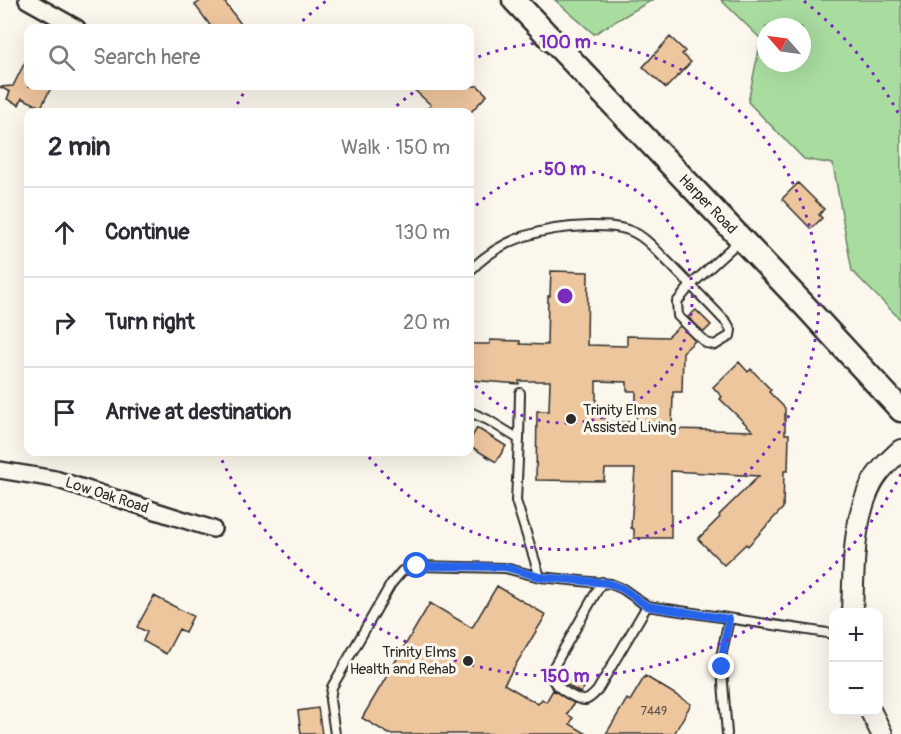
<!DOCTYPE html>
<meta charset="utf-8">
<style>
body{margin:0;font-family:Pangolin,sans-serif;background:#f2f2f3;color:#2b2b33}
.controls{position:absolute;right:18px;bottom:18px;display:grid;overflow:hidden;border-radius:12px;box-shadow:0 6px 24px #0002}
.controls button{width:54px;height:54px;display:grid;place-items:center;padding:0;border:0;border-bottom:2px solid #e1e1e2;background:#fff;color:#2b2b33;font:30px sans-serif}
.compass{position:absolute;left:757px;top:18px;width:54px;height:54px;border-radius:50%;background:#fff;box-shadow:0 6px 24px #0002;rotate:298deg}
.stop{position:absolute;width:18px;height:18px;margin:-14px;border:4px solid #2563eb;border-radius:50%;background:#fff}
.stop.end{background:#2563eb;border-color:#fff;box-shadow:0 2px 6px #0008}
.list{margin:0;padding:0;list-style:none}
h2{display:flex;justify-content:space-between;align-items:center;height:78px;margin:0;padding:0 24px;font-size:26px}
h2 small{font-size:20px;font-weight:400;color:#7c7c81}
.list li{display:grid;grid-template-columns:39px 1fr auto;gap:18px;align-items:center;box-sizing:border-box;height:90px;padding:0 24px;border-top:2px solid #e1e1e2}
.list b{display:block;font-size:22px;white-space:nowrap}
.list em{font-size:20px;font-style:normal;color:#7c7c81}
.icon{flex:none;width:33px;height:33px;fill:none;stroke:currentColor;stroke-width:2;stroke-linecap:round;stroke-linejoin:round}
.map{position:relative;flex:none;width:901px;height:734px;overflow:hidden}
.search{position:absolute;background:#fff;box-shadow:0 6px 24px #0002;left:24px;top:24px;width:450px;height:66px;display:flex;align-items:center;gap:15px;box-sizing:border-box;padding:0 21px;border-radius:12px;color:#7c7c81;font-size:22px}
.panel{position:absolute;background:#fff;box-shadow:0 6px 24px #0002;left:24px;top:108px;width:450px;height:348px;border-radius:12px}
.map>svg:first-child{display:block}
.green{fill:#a9dda0;stroke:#6a8466;stroke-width:1.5;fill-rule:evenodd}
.building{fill:#eec69e;stroke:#2b2b2b;stroke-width:1.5;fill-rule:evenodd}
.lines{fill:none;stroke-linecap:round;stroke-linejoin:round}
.service-casing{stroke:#2b2b2b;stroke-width:12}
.minor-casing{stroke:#2b2b2b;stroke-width:20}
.tertiary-casing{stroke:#2b2b2b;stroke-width:24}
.secondary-casing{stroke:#2b2b2b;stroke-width:27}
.service{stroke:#fbf7ec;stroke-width:8}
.minor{stroke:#fbf7ec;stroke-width:15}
.tertiary{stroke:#fbf7ec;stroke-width:20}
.secondary{stroke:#fbf7ec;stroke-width:22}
.route{stroke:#2563eb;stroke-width:8}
.ring{fill:none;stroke:#7b2cbf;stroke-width:3;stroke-dasharray:3 6}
.poi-dot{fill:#2b2b2b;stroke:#fbf7ec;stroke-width:2}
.labels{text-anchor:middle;stroke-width:6;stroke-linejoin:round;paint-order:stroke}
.number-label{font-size:12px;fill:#5c5248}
.street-label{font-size:15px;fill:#2b2b2b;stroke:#fbf7ec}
.poi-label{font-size:15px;fill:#2b2b2b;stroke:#fbf7ec;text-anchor:start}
.centre{fill:#7b2cbf;stroke:#fbf7ec;stroke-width:3}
.ring-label{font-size:18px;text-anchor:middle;font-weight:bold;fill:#7b2cbf;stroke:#fbf7ec;stroke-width:6;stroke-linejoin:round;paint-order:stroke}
</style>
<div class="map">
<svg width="901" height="734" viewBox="0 0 901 734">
<rect width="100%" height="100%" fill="#fbf7ec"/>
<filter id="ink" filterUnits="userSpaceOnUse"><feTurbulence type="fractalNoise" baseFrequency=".0167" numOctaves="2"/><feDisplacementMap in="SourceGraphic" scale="12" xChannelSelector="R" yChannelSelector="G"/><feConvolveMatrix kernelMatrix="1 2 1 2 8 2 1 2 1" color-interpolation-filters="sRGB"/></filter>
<g filter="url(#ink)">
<path class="green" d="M555,0h97l-58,34z
M721,0h180v320l-49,-49 -19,-107 -29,-5 -56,-57 13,-63zM766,27h36v36h-36z"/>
<path class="building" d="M202,0h21l21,28h-32l-17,-23z
M670,37l15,14 -3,3 9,8 -25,26 -23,-21z
M28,56v30h24l-11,21 -19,-9 -3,7 -12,-6 3,-7 -10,-5 13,-1z
M410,86h68l9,9 -16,17h-47l7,-7z
M798,183l26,26 -5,6 3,3 -11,11 -29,-30z
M551,271l37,1 -1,73 40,1v-10l41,1 12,-11 15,15 -12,11 -1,40h-9l-1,37 81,2 -33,-32 2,-2 -9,-10 26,-25 9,10 3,-3 20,21 -2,2 16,16v26h4l-1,37h-4l-1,37 -35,38 -2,-2 -22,21 -26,-26 22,-22 -1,-2 40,-39 -88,-5v67h-37v-9l-3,-1 4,-59h-30l-1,12 -68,-1 1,-69h12l1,-30h-31v3l-49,-4v-36h20v-4l30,1v3l27,1 1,-49h2zM596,381l31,1v9h9v31h-31v-11h-9z
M696,310l15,15 -7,7 -16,-15z
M477,428l29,18 -10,16 -26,-16v-6z
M497,586l49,29 -42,69 34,20 4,-5 4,3 7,-12 21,13 -7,11 6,4 -3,6 17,10h-198l-27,-16 68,-115 42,25z
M154,596l39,20 -8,16 -6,-3 -13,25 -23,-13 4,-9 -10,-5z
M563,675l21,13 -4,5 -19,-12 -1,-2z
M645,676l46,28 -17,30h-68l21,-35 3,2z
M318,708l4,26h-21l-3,-23z"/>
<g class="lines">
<defs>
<path id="service" d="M470,271c32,-34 74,-44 120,-45 15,0 32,0 45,7 11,5 20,16 28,24 22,22 43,44 64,66l4,7 -1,6 -15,9 -9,-2 -28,-27 -1,-14 14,-17 49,-45
M470,412l18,8 31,19 -3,62 24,76 71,7 12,5 24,17 187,28
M519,439l1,-46
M602,582l-49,86c-1,5 -2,11 2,15 4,6 23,18 30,17 5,-1 9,-6 12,-9l50,-85
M335,734l-5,-34 2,-13 59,-103 11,-13 15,-5 88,2 35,9
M727,734l-6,-77 8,-38"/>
<path id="minor" d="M27,0l50,28
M0,470l55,9 158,50"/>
<path id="tertiary" d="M852,612c2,-41 0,-89 19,-127 7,-14 19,-25 30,-35
M871,712l11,22"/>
<path id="secondary" d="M514,0l292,307 95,103"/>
</defs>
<use href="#service" class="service-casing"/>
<use href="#minor" class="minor-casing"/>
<use href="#tertiary" class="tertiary-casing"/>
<use href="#secondary" class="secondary-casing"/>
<use href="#service" class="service"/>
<use href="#minor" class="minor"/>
<use href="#tertiary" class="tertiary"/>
<use href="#secondary" class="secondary"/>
</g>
</g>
<g class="lines" filter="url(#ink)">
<path class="route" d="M417,566l88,1 35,10 68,6 15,6 24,17 82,13 -7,38v10"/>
</g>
<g class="ring">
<path d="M470 212A127 127 0 1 1 470 380"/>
<path d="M390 112A254 254 0 0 1 421 87M470 60A254 254 0 1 1 365 452"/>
<path d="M901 474A380 380 0 0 1 219 454M233 112A380 380 0 0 1 248 86M296 27A380 380 0 0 1 326 1M804 1A380 380 0 0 1 901 118"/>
</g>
<g class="poi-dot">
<circle cx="571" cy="419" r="6"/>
<circle cx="468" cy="661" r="6"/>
</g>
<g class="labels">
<g class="number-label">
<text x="654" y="715">7449</text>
</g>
<g class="street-label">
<text transform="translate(708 204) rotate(46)" y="5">Harper Road</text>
<text transform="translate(107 495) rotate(18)" y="5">Low Oak Road</text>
</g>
<g class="poi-label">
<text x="583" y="415">Trinity Elms<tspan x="583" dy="17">Assisted Living</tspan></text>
<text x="456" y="657" text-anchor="end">Trinity Elms<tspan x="456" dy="17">Health and Rehab</tspan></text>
</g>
</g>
<circle cx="565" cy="296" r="9" class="centre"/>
<g class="ring-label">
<text x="565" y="48">100 m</text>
<text x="565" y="175">50 m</text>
<text x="565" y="682">150 m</text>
</g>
</svg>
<div class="controls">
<button>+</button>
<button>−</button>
</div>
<svg class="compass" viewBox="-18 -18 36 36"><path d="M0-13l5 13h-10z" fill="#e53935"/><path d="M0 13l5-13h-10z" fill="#7c7c81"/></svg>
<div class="stop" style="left:417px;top:566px"></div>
<div class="stop end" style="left:722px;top:667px"></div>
<div class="search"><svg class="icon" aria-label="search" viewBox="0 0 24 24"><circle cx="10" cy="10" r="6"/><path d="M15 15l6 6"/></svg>Search here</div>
<section class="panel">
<h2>2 min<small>Walk · 150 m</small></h2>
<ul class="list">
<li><svg class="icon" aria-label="ahead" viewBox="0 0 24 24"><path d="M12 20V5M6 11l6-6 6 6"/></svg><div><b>Continue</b></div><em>130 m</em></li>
<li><svg class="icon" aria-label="right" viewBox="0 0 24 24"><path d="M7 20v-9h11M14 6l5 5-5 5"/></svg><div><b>Turn right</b></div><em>20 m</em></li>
<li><svg class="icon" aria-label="arrive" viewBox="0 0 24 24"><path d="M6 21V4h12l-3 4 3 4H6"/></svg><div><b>Arrive at destination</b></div></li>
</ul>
</section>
</div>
